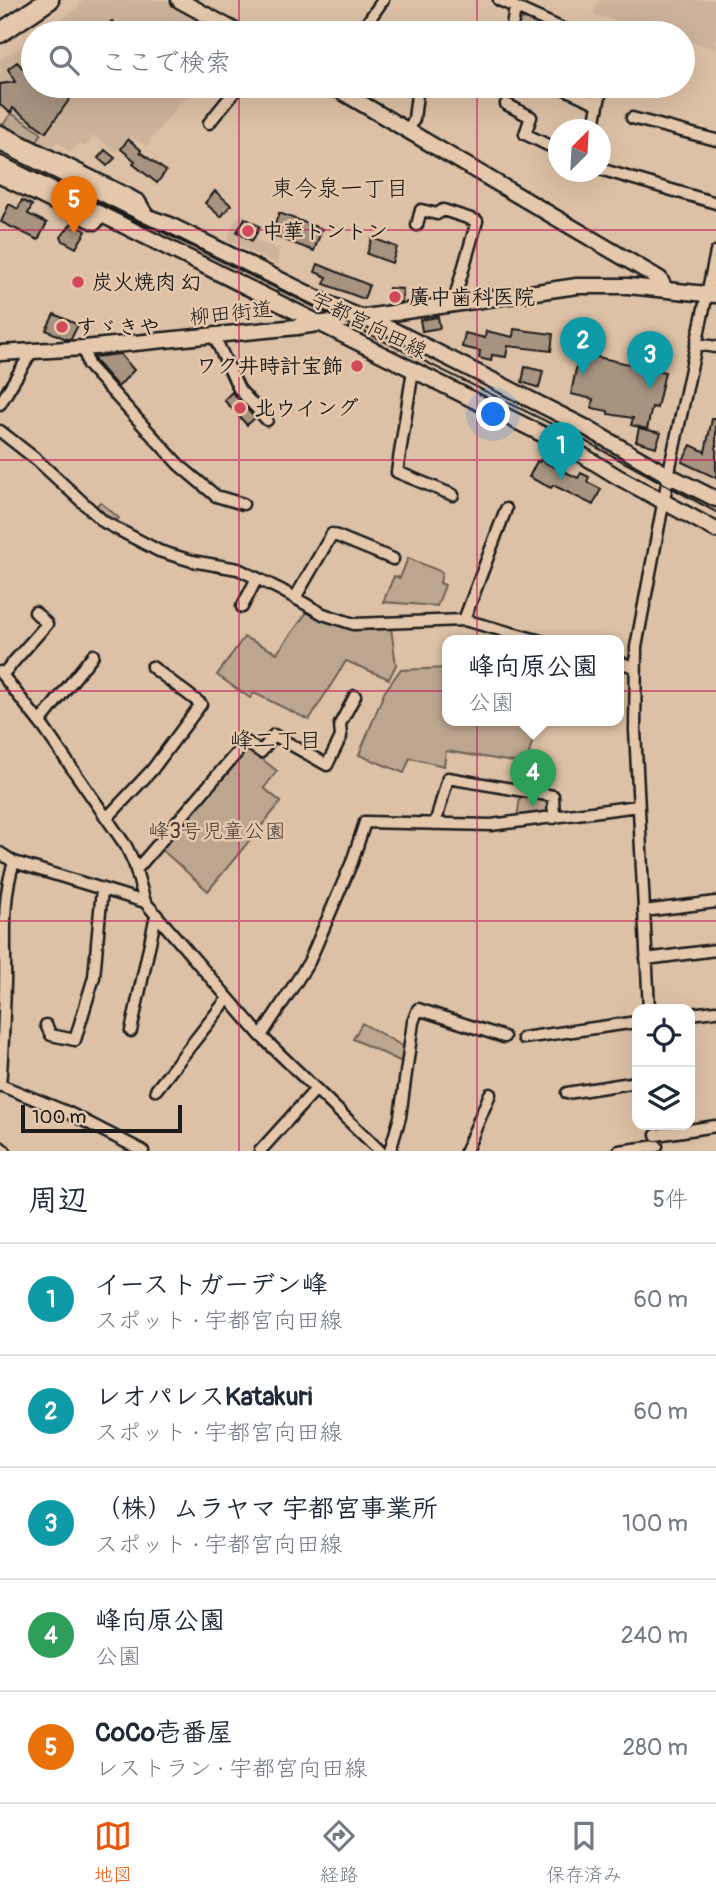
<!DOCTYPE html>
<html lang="ja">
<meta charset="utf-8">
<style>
body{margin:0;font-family:Pangolin,"Klee One",sans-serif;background:#f6f6f7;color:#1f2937}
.controls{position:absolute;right:21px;bottom:21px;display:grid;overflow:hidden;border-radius:14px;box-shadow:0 7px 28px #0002}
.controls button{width:63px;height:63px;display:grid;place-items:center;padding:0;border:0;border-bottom:2px solid #e0e1e3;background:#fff;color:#1f2937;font:35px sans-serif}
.compass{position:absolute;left:548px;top:119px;width:63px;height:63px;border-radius:50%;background:#fff;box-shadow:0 7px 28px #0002;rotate:24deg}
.scale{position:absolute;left:21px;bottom:18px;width:161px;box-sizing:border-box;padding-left:7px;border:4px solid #1c1c1c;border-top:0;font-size:19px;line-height:24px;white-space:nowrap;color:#1c1c1c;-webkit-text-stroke:5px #e5c8ac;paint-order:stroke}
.you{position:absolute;left:494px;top:415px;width:24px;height:24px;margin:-18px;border:5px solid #fff;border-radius:50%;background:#1a73e8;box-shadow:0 0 0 10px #1a73e833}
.badge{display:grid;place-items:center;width:46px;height:46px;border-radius:50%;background:#ea580c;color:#fff;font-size:23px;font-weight:700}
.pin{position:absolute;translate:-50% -58px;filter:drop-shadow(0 2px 4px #0008)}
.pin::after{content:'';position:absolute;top:37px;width:24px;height:21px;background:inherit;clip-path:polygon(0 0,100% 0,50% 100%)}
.popup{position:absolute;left:442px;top:635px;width:182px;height:91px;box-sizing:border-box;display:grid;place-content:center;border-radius:14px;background:#fff;filter:drop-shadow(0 2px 5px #0005);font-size:23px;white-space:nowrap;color:#747a83}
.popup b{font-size:26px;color:#1f2937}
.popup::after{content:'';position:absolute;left:50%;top:100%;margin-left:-14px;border:14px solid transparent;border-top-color:#fff}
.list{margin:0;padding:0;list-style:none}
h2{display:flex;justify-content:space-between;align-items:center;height:91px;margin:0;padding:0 28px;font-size:30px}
h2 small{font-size:23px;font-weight:400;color:#747a83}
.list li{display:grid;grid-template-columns:46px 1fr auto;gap:21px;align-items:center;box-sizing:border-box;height:112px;padding:0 28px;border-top:2px solid #e0e1e3}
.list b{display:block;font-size:26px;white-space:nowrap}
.list p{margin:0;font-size:23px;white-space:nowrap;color:#747a83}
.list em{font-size:23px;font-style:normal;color:#747a83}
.icon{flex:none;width:38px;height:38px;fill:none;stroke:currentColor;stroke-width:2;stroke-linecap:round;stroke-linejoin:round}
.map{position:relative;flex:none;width:716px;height:1151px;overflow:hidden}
.search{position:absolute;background:#fff;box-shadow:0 7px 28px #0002;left:21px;right:21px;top:21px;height:77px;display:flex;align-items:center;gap:18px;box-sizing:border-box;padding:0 24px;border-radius:38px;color:#747a83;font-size:26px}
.sheet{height:651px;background:#fff}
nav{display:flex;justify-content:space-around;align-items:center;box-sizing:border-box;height:98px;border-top:2px solid #e0e1e3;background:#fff;font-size:19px;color:#747a83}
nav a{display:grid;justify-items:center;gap:4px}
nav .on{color:#ea580c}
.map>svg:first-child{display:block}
.built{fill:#cdb39b}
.green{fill:#bda68f;stroke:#6c6156;stroke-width:2}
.building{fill:#a79380;stroke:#1c1c1c;stroke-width:2}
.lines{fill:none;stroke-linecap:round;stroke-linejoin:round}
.street-casing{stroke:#1c1c1c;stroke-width:15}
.secondary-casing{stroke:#1c1c1c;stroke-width:19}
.primary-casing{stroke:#1c1c1c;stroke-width:19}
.highway-casing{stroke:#1c1c1c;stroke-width:23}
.street{stroke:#e5c8ac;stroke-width:10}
.secondary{stroke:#e5c8ac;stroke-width:14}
.primary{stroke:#e5c8ac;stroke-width:14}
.highway{stroke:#e5c8ac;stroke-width:18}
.tram{stroke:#1c1c1c;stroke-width:2}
.grid{fill:none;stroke:#c2185b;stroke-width:2;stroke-opacity:0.55}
.poi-dot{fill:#d1495b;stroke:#e5c8ac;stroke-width:2.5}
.labels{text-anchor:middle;stroke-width:5;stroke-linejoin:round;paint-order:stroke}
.poi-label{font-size:21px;font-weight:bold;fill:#1c1c1c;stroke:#e5c8ac;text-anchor:start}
.street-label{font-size:21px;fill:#1c1c1c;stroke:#e5c8ac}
.park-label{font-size:21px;fill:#443e39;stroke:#e5c8ac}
.neighbourhood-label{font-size:23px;fill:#1c1c1c;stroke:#e5c8ac}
</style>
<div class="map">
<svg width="716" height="1151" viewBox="0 0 716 1151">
<rect width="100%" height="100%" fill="#ddc1a6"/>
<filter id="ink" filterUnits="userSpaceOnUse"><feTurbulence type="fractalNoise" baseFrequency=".0143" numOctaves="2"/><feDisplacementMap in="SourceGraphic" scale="14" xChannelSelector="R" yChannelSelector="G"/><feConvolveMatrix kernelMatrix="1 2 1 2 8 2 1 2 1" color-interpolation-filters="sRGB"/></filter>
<g filter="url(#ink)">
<path class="built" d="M83,0h82l62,33h-187l35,-23z
M600,0h116v49l-33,-9v-7h-27l-63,-19z
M33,38v48h164l-7,10 -8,3 -35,47 -17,-10 -13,16 -22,-16 -11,11 -4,-4 -10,10 -13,-12 -6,8 -14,-7 4,-8 -2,-3 -39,-25v-46z
M241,213l20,12 -6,15 24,10 -1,15 -51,-25 6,-15z"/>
<path class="green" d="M526,19l30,13v1h-40l3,-12z
M11,113l28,18 2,3 -4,8 -34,-17z
M100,502l19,16 -5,6 -20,-15z
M408,558l34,14 -2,11 5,2 -8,21 -54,-4 11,-26 6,2z
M308,611c31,19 47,21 83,17l5,37 -7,14 -43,-18 -37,59 -55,-27 -4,5 -33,-23 27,-38 33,16z
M447,668v53h91l-12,43 -80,-13 -2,15 -34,-8 -6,15 -45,-18 25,-62 16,-23z
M248,748l29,23 -13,17 17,14 -73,89 -48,-43z
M520,797l25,3 3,4 1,6 -6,5 -26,3z
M362,1023l44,25 -2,15 -51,-24z"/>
<path class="building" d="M112,21l10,12h-27z
M17,62l11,12 5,-4v16h46l-33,46 -33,-24 -2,5 -11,-8v-21l15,-2 -7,-13z
M128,139l13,11 -1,2 26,19 -9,12 -24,-19 2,-3 -14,-12z
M105,150l10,8 -8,8 -9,-8z
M215,191l16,14 -10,12 -16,-14z
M22,200l10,5 -4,9 19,9 -9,17 -37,-18 8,-18 9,5z
M279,213l43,16 -8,22 -43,-16z
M245,218l15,9 -8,14 -15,-9z
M72,223l14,8 -10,17 -13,-7 -2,-4z
M372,238l25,9 -5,16 -25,-9z
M318,264l51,21 -5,14 -40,-15 3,-7 -12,-5z
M389,288l14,1 -1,13 -15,2z
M54,314l24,11 -7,14h-5l-20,-9z
M438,317l2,11 -18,3 -2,-11z
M514,329l39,5 -2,17 -43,-5 -2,11 -14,-2 -1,6 -12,-3 1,-7 -18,-4 3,-14 20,5 1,-7 27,6z
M579,353l86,19 -8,36 -5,-1 -5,22 -16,-4 2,-7 -25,-4v-3l-16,-3 1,-9 -22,-5z
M120,354l14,16 -16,17 -23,-26 -1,-4z
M525,367l18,4 -4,17 -17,-6z
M232,392l23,26 -8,7 -23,-25z
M712,419h4v59l-34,-16 9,-17 14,7z
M639,428l22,5 -5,14 -20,-6z
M540,460l38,18 3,-5 8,4 -2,5 14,7 -8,16 -40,-20 -2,3 -22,-11 8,-16 2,1z"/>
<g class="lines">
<defs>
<path id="street" d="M499,0l73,33
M360,33l23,-33
M511,33l4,-25
M558,86l40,18
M506,104l25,13 -6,17 33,16
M632,118l84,22
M209,123l30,-37
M593,130l9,-44
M408,131l6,-12 4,-33
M600,169l116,34
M417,225l4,-15 16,4 6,-4 34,11 -24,83
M214,336l25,53 28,31
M697,344l19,3
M84,348l4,17 91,100 37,31 27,8
M413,370l-16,102 56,23
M0,404l32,-53
M0,431l37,29 67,62 55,29 33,10 46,8 43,21 42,24 31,10 110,-4 77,21
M295,598l37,-64 61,25
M242,607l15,-29
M464,620l42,-111
M619,662l15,5
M0,672l44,56 82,118 8,17 11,39
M2,675l45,-51 -12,-12
M40,722l53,-67
M107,818l45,-48 49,-66 -49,-37
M435,824l13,-46 105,18 1,22
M0,853l14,9 131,40 116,134 119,115
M136,870l110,-128 15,10 13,-17 53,30 14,-28 -1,-13 15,-28
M644,911l72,-9
M646,959l70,-9
M649,1009l-14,-279 1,-83 35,-185 45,-210
M690,1014l26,-3
M46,1025l5,10 24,5 19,-63 8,-88
M131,1031l25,-116
M261,1036l48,-74 43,-100 13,-40 126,3 147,-19
M523,1038l114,-16
M0,1085l69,28 74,38
M0,1086c3,-34 4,-69 5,-104 1,-41 -4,-81 9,-120
M156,1090l72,-92
M567,1093l70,-11
M656,1135l60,-9
M0,1147l5,4
M260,1151l56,-62
M390,1151l10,-34 13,-95 5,-13 86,28
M466,1151l24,-57
M619,1151l38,-5"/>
<path id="secondary" d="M179,0l60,33
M332,86l328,193 5,10
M0,353l84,-5 213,-21 280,-41h51l88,9"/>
<path id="primary" d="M0,133l129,64 9,5 6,10
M0,146l145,70 23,8 161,80 66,27 190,96 83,48 48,24
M0,164l574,286 44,27 98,53
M0,176l95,46"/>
<path id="highway" d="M0,33l49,-33"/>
</defs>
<use href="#street" class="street-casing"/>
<use href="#secondary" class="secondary-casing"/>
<use href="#primary" class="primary-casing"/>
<use href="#highway" class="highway-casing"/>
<use href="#street" class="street"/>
<use href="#secondary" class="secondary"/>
<use href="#primary" class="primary"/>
<use href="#highway" class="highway"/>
<path class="tram" d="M0,152l574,283 142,77"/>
</g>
</g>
<path class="grid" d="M239,0v33M477,0v33M239,86v1065M477,86v1065M0,230h716M0,460h716M0,691h716M0,921h716"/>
<g class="poi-dot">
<circle cx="248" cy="231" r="7"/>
<circle cx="78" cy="282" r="7"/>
<circle cx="395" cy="297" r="7"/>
<circle cx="62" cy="327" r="7"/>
<circle cx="357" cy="366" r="7"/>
<circle cx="240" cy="408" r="7"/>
</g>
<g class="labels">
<g class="poi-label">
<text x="262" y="238">中華トントン</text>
<text x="92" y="289">炭火焼肉 幻</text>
<text x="409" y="304">廣中歯科医院</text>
<text x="76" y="334">すゞきや</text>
<text x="343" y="373" text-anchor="end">ワク井時計宝飾</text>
<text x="254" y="415">北ウイング</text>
</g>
<g class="street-label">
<text transform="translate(231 313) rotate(-6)" y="7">柳田街道</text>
<text transform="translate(369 325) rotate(26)" y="7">宇都宮向田線</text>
</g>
<g class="park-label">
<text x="217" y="838">峰3号児童公園</text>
</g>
<g class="neighbourhood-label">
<text x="340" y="196">東今泉一丁目</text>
<text x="276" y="748">峰二丁目</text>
</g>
</g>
</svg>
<div class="controls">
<button><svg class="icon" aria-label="locate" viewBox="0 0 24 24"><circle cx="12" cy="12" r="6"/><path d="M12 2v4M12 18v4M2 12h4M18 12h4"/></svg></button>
<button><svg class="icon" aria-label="layers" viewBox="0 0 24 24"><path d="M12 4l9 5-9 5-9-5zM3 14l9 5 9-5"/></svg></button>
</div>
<svg class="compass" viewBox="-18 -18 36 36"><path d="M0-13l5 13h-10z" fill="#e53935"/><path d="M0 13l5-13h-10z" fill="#747a83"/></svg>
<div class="scale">100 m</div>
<div class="you"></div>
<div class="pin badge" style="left:561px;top:480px;background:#0f9aa8">1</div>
<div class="pin badge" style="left:583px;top:375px;background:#0f9aa8">2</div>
<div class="pin badge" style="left:650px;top:389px;background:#0f9aa8">3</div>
<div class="pin badge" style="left:533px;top:807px;background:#2e9e5b">4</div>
<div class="popup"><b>峰向原公園</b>公園</div>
<div class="pin badge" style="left:74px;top:234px;background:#e8710a">5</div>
<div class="search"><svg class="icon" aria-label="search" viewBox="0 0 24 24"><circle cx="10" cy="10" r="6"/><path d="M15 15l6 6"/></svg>ここで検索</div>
</div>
<section class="sheet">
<h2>周辺<small>5件</small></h2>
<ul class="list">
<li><span class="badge" style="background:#0f9aa8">1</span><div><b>イーストガーデン峰</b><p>スポット · 宇都宮向田線</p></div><em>60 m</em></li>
<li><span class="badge" style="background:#0f9aa8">2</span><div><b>レオパレスKatakuri</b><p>スポット · 宇都宮向田線</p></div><em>60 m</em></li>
<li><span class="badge" style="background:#0f9aa8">3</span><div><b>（株）ムラヤマ 宇都宮事業所</b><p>スポット · 宇都宮向田線</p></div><em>100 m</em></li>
<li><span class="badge" style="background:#2e9e5b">4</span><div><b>峰向原公園</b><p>公園</p></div><em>240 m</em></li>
<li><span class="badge" style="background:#e8710a">5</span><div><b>CoCo壱番屋</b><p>レストラン · 宇都宮向田線</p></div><em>280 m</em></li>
</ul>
</section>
<nav>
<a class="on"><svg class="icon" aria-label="map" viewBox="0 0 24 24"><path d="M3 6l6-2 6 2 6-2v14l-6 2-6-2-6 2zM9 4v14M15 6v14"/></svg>地図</a>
<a><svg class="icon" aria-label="directions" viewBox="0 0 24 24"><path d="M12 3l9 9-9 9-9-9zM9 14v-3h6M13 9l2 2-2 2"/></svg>経路</a>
<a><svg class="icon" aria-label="saved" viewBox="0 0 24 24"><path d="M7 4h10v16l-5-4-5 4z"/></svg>保存済み</a>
</nav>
